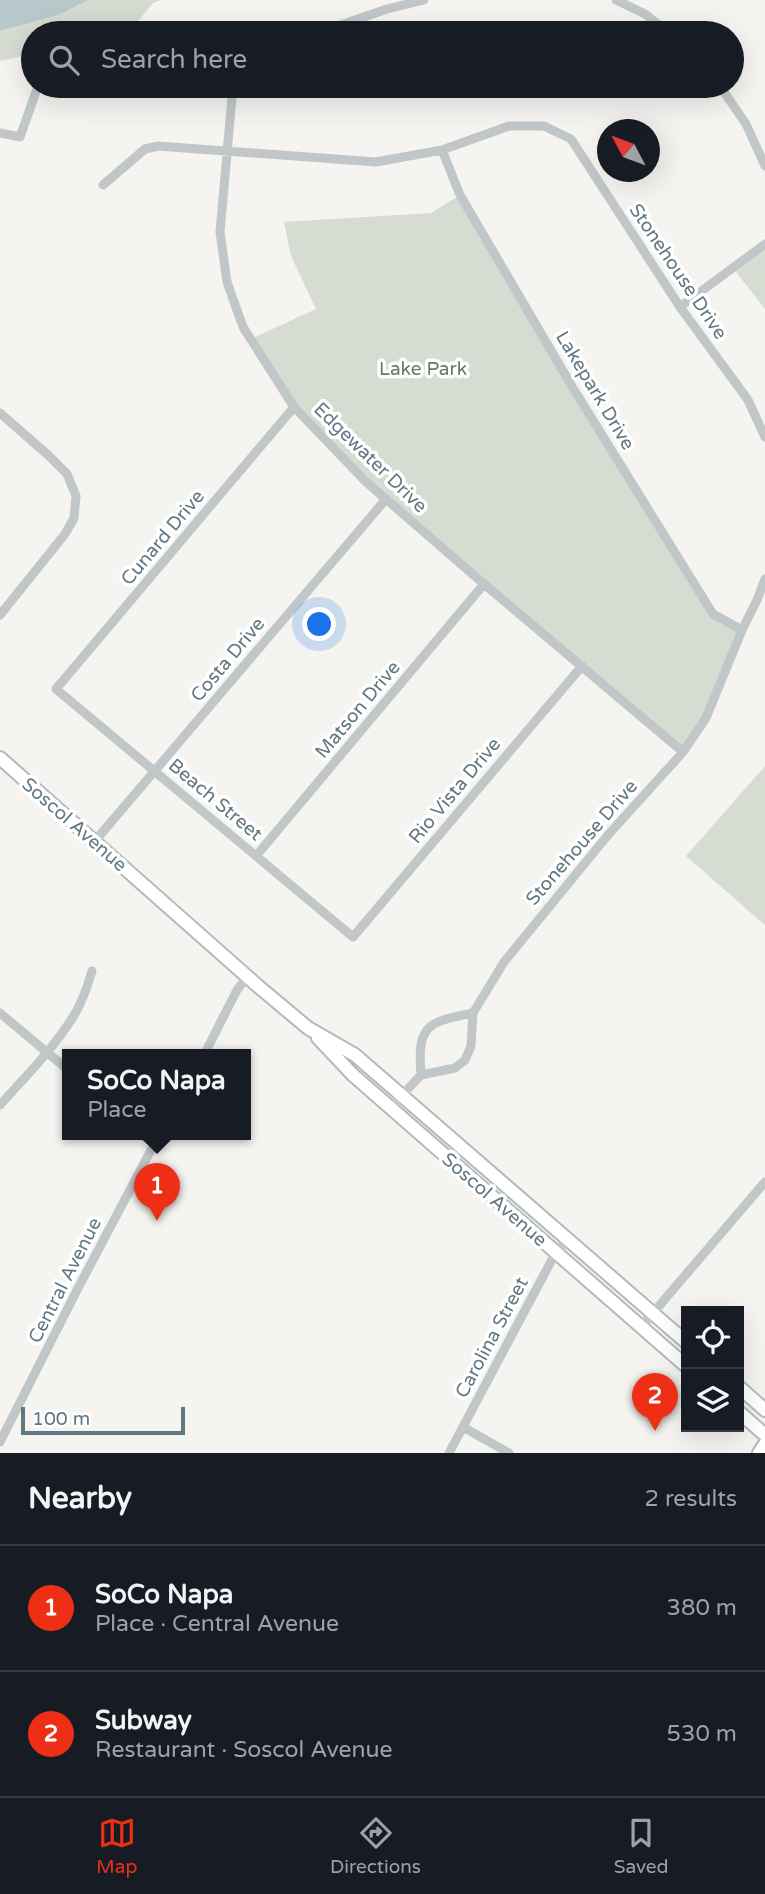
<!DOCTYPE html>
<meta charset="utf-8">
<style>
body{margin:0;font-family:"Varela Round",sans-serif;background:#242831;color:#f1f3f6}
.controls{position:absolute;right:21px;bottom:21px;display:grid;overflow:hidden;border-radius:0px;box-shadow:0 7px 28px #0002}
.controls button{width:63px;height:63px;display:grid;place-items:center;padding:0;border:0;border-bottom:2px solid #363941;background:#171b24;color:#f1f3f6;font:35px sans-serif}
.compass{position:absolute;left:597px;top:119px;width:63px;height:63px;border-radius:50%;background:#171b24;box-shadow:0 7px 28px #0002;rotate:311deg}
.scale{position:absolute;left:21px;bottom:18px;width:164px;box-sizing:border-box;padding-left:7px;border:4px solid #617883;border-top:0;font-size:19px;line-height:24px;white-space:nowrap;color:#617883;-webkit-text-stroke:5px #fff;paint-order:stroke}
.you{position:absolute;left:320px;top:625px;width:24px;height:24px;margin:-18px;border:5px solid #fff;border-radius:50%;background:#1a73e8;box-shadow:0 0 0 10px #1a73e833}
.badge{display:grid;place-items:center;width:46px;height:46px;border-radius:50%;background:#ee2f16;color:#fff;font-size:23px;font-weight:700}
.pin{position:absolute;translate:-50% -58px;filter:drop-shadow(0 2px 4px #0008)}
.pin::after{content:'';position:absolute;top:37px;width:24px;height:21px;background:inherit;clip-path:polygon(0 0,100% 0,50% 100%)}
.popup{position:absolute;left:62px;top:1049px;width:189px;height:91px;box-sizing:border-box;display:grid;place-content:center;border-radius:0px;background:#171b24;filter:drop-shadow(0 2px 5px #0005);font-size:23px;white-space:nowrap;color:#9ea1a6}
.popup b{font-size:26px;color:#f1f3f6}
.popup::after{content:'';position:absolute;left:50%;top:100%;margin-left:-14px;border:14px solid transparent;border-top-color:#171b24}
.list{margin:0;padding:0;list-style:none}
h2{display:flex;justify-content:space-between;align-items:center;height:91px;margin:0;padding:0 28px;font-size:30px}
h2 small{font-size:23px;font-weight:400;color:#9ea1a6}
.list li{display:grid;grid-template-columns:46px 1fr auto;gap:21px;align-items:center;box-sizing:border-box;height:126px;padding:0 28px;border-top:2px solid #363941}
.list b{display:block;font-size:26px;white-space:nowrap}
.list p{margin:0;font-size:23px;white-space:nowrap;color:#9ea1a6}
.list em{font-size:23px;font-style:normal;color:#9ea1a6}
.icon{flex:none;width:38px;height:38px;fill:none;stroke:currentColor;stroke-width:2;stroke-linecap:round;stroke-linejoin:round}
.map{position:relative;flex:none;width:765px;height:1453px;overflow:hidden}
.search{position:absolute;background:#171b24;box-shadow:0 7px 28px #0002;left:21px;right:21px;top:21px;height:77px;display:flex;align-items:center;gap:18px;box-sizing:border-box;padding:0 24px;border-radius:38px;color:#9ea1a6;font-size:26px}
.sheet{height:343px;background:#171b24}
nav{display:flex;justify-content:space-around;align-items:center;box-sizing:border-box;height:98px;border-top:2px solid #363941;background:#171b24;font-size:19px;color:#9ea1a6}
nav a{display:grid;justify-items:center;gap:4px}
nav .on{color:#ee2f16}
.map>svg:first-child{display:block}
.green{fill:#d6dcd1}
.water{fill:#b8c8cb}
.lines{fill:none;stroke-linecap:round;stroke-linejoin:round}
.secondary-casing{stroke:#b3babd;stroke-width:16}
.street{stroke:#c1c6c8;stroke-width:9}
.secondary{stroke:#fff;stroke-width:12}
.labels{text-anchor:middle;stroke-width:7;stroke-linejoin:round;paint-order:stroke}
.street-label{font-size:19px;fill:#617883;stroke:#fff}
.park-label{font-size:19px;fill:#697a61;stroke:#fff}
</style>
<div class="map">
<svg width="765" height="1453" viewBox="0 0 765 1453">
<rect width="100%" height="100%" fill="#f5f4f0"/>
<path class="green" d="M89,0h72l-8,3 -25,30h-95v21l-33,7v-30l58,-16z
M460,195l253,419 29,16 -36,88 -23,34 -318,-271 -71,-74 -43,-68 65,-30 -25,-53 -7,-34 147,-9z
M765,244v65l-32,-41z
M765,766v159l-79,-69z"/>
<path class="water" d="M0,0h89l-31,15 -58,16z"/>
<g class="lines">
<defs>
<path id="secondary" d="M0,758l259,229 49,41 47,27 331,287
M318,1038l35,37 333,291
M739,1387l26,23
M739,1412l26,23
M759,1453l6,-9"/>
</defs>
<use href="#secondary" class="secondary-casing"/>
<path class="street" d="M616,0l29,14 25,19
M317,33l70,-24 37,-9
M233,86l-13,146 7,50 16,45 51,80 71,74 119,103 199,168
M720,86l26,38 19,42
M0,133l20,4 18,-51
M442,150l18,45 113,193 140,226 29,16
M103,185l42,-36 13,-3 218,16 66,-12 67,-24h35l27,13 109,168 68,93 17,37
M680,307l85,-63
M294,407l-238,282 297,248 229,-271
M0,413l48,42 19,19 9,22 -2,22 -9,16 -65,81
M95,841l291,-342
M256,856l228,-272
M0,1013l68,57
M204,1055l33,-65 10,-13
M421,1075c-4,-50 6,-53 52,-62
M0,1105c25,-28 53,-56 73,-88 9,-14 14,-30 19,-46
M390,1108l31,-33 34,-7 10,-8 6,-14 2,-33 31,-51 104,-127 75,-83 23,-34 36,-88 15,-30 8,-21
M142,1135l12,8
M641,1327l124,-145
M463,1427l46,26
M0,1442l76,-150 83,-157
M449,1453l107,-201 11,-12"/>
<use href="#secondary" class="secondary"/>
</g>
<g class="labels">
<g class="street-label">
<text transform="translate(679 271) rotate(56)" y="7">Stonehouse Drive</text>
<text transform="translate(596 390) rotate(59)" y="7">Lakepark Drive</text>
<text transform="translate(371 457) rotate(44)" y="7">Edgewater Drive</text>
<text transform="translate(162 537) rotate(-50)" y="7">Cunard Drive</text>
<text transform="translate(227 659) rotate(-50)" y="7">Costa Drive</text>
<text transform="translate(357 709) rotate(-50)" y="7">Matson Drive</text>
<text transform="translate(454 790) rotate(-50)" y="7">Rio Vista Drive</text>
<text transform="translate(216 799) rotate(40)" y="7">Beach Street</text>
<text transform="translate(75 824) rotate(41)" y="7">Soscol Avenue</text>
<text transform="translate(581 842) rotate(-49)" y="7">Stonehouse Drive</text>
<text transform="translate(495 1199) rotate(41)" y="7">Soscol Avenue</text>
<text transform="translate(64 1280) rotate(-63)" y="7">Central Avenue</text>
<text transform="translate(491 1337) rotate(-62)" y="7">Carolina Street</text>
</g>
<g class="park-label">
<text x="423" y="375">Lake Park</text>
</g>
</g>
</svg>
<div class="controls">
<button><svg class="icon" aria-label="locate" viewBox="0 0 24 24"><circle cx="12" cy="12" r="6"/><path d="M12 2v4M12 18v4M2 12h4M18 12h4"/></svg></button>
<button><svg class="icon" aria-label="layers" viewBox="0 0 24 24"><path d="M12 4l9 5-9 5-9-5zM3 14l9 5 9-5"/></svg></button>
</div>
<svg class="compass" viewBox="-18 -18 36 36"><path d="M0-13l5 13h-10z" fill="#e53935"/><path d="M0 13l5-13h-10z" fill="#9ea1a6"/></svg>
<div class="scale">100 m</div>
<div class="you"></div>
<div class="pin badge" style="left:157px;top:1221px">1</div>
<div class="popup"><b>SoCo Napa</b>Place</div>
<div class="pin badge" style="left:655px;top:1431px">2</div>
<div class="search"><svg class="icon" aria-label="search" viewBox="0 0 24 24"><circle cx="10" cy="10" r="6"/><path d="M15 15l6 6"/></svg>Search here</div>
</div>
<section class="sheet">
<h2>Nearby<small>2 results</small></h2>
<ul class="list">
<li><span class="badge">1</span><div><b>SoCo Napa</b><p>Place · Central Avenue</p></div><em>380 m</em></li>
<li><span class="badge">2</span><div><b>Subway</b><p>Restaurant · Soscol Avenue</p></div><em>530 m</em></li>
</ul>
</section>
<nav>
<a class="on"><svg class="icon" aria-label="map" viewBox="0 0 24 24"><path d="M3 6l6-2 6 2 6-2v14l-6 2-6-2-6 2zM9 4v14M15 6v14"/></svg>Map</a>
<a><svg class="icon" aria-label="directions" viewBox="0 0 24 24"><path d="M12 3l9 9-9 9-9-9zM9 14v-3h6M13 9l2 2-2 2"/></svg>Directions</a>
<a><svg class="icon" aria-label="saved" viewBox="0 0 24 24"><path d="M7 4h10v16l-5-4-5 4z"/></svg>Saved</a>
</nav>
